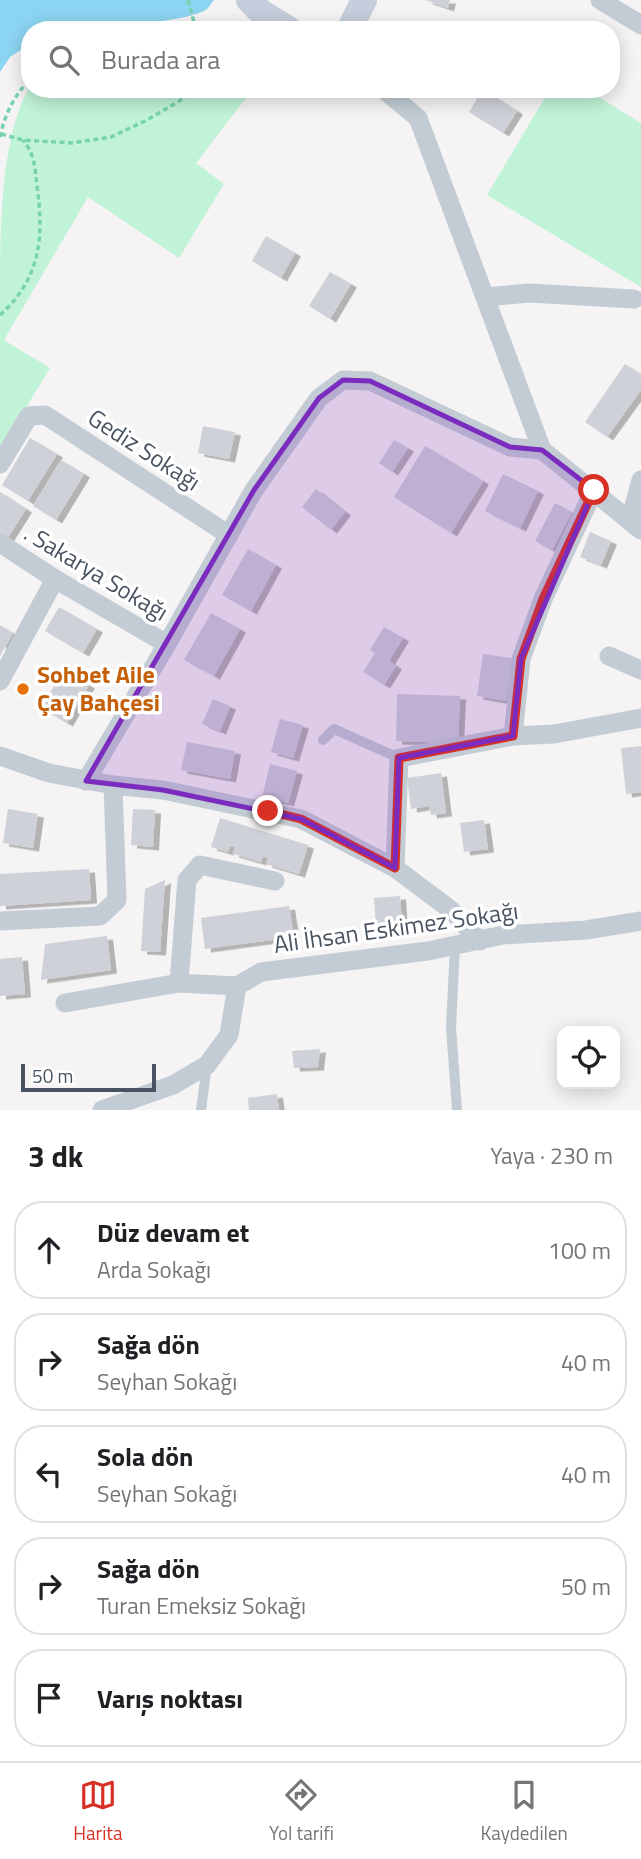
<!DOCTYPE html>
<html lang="tr">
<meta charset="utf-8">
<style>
body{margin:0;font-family:"Titillium Web",sans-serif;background:#f6f6f6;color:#202124}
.controls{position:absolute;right:21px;bottom:21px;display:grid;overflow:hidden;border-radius:14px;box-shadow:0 4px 18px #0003}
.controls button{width:63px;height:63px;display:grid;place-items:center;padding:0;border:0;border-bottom:2px solid #e0e0e0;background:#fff;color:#202124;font:35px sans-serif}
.scale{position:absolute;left:21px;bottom:18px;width:135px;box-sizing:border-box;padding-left:7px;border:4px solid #495462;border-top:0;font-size:19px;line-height:24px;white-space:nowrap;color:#495462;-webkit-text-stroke:5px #fff;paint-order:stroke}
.stop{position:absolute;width:21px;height:21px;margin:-16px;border:5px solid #d93025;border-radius:50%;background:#fff}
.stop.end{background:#d93025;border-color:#fff;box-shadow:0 2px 7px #0008}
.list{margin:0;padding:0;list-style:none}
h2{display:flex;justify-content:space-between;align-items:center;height:91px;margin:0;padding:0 28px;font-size:30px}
h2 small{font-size:23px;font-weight:400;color:#757577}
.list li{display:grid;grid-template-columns:46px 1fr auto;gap:21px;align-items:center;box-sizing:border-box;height:98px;margin:0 14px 14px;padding:0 14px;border:2px solid #e0e0e0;border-radius:28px}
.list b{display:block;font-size:26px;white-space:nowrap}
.list p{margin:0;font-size:23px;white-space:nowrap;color:#757577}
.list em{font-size:23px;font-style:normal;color:#757577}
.icon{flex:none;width:38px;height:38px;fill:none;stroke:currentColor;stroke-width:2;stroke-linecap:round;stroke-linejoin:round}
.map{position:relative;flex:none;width:641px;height:1110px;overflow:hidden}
.search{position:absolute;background:#fff;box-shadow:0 4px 18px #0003;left:21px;right:21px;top:21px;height:77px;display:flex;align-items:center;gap:18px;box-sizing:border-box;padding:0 24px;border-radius:28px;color:#757577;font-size:26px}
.sheet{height:651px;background:#fff}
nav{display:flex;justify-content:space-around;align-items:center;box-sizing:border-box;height:98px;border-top:2px solid #e0e0e0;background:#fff;font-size:19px;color:#757577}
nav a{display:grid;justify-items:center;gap:4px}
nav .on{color:#d93025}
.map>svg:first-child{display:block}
.green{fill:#c1f3d8}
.water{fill:#8cd5f2}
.building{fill:#cfd1d8;filter:url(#shadow)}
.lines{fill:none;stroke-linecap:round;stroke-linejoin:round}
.path{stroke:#76d3ac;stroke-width:3.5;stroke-dasharray:5 3.5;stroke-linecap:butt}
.lane{stroke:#c3ccd4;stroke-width:10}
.street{stroke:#c3ccd4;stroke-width:19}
.secondary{stroke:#c5cedc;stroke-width:26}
.route{stroke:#d93025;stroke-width:9}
.marked{fill:#7b2cbf;fill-opacity:0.2;stroke:#7b2cbf;stroke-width:5;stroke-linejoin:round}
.food-dot{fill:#e8710a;stroke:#fff;stroke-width:2.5}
.labels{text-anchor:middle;stroke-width:7;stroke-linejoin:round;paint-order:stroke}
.street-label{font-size:24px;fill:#495462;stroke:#fff}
.food-label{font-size:24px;font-weight:bold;fill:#c56008;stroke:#fff;text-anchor:start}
</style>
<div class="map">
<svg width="641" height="1110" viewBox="0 0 641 1110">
<defs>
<filter id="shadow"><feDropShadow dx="6" dy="3.5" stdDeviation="0" flood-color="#0004"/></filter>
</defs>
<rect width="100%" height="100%" fill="#f5f3f3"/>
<path class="green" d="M30,86v3h223l-57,74 28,21 -45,74 -91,-61 -84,143 46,28 -50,82c0,-51 0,-103 0,-155 0,-61 0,-159 30,-209z
M550,89h35l56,34v164l-154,-92z"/>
<path class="water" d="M0,0h214c-3,3 -4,6 -7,9 -22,16 -146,21 -177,21v14l-20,13 -10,15z"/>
<path class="building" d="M425,0h25l-2,8z
M483,89l34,22 -14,22 -34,-21z
M266,236l29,17 -14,25 -29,-17z
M330,272l21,12 -21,35 -21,-13z
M625,364l16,11v15l-34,47 -22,-15z
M203,426l32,6 -6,27 -31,-6z
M30,438l27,16 -29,47 -26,-16z
M394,440l14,8 -16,24 -13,-9z
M425,446l58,35 -32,52 -57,-36z
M61,460l23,14 -28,46 -23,-14z
M503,474l35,17 -18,37 -35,-17z
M316,489l29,23 -14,18 -29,-23z
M0,492l26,17 -22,35 -4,-3z
M555,503l17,9 -20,38 -17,-9z
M590,532l21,9 -10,24 -21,-8z
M248,549l28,16 -25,46 -29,-16z
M59,607l38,22 -14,24 -38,-22z
M211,613l29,16 -26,47 -30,-16z
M0,625l13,8 -13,23z
M384,627l19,11 -14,23 7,5 -12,19 -21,-13 12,-19 -5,-3z
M483,654l29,4 -6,43 -29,-5z
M63,670l26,15 -22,38 -26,-15z
M397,694l63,2 -2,47 -62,-2z
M213,699l17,7 -10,25 -18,-7z
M280,719l23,6 -10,33 -22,-6z
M187,742l48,9 -5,28 -49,-9z
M641,746v46l-15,2 -5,-46z
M270,764l27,7 -9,32 -26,-6z
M441,773l5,40 -15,2 -2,-9 -18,3 -4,-31z
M8,809l30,5 -5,34 -30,-5z
M133,809l22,1 -2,37 -22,-2z
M220,818l88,27 -9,29 -33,-10 2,-6 -5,-2 -2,6 -28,-8 2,-7 -5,-1 -2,6 -17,-5z
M484,820l4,29 -24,3 -4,-29z
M89,869l2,31 -91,6v-32z
M165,880l-5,72 -19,-1 4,-62z
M400,896l2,29 -26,2 -2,-29z
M289,906l5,31 -89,12 -4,-31z
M107,936l4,34 -70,10 4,-36z
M22,957l3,37 -25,2v-37z
M320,1049l-2,18 -24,1 -2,-17z
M277,1094l2,16h-30l-1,-12z"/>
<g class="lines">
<path class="path" d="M188,0l8,30
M1,134l22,6 49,3 39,-6 34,-16 55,-32
M0,137c5,-23 14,-41 30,-58
M0,315c41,-37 44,-78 37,-129 -2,-17 -2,-32 -14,-46"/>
<path class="lane" d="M323,740l11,-11 65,29
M455,946l-4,81 6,83
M201,1110l6,-45"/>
<path class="street" d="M600,0l41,25
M383,89l35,29 124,332
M485,297l44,-4 105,6
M0,464l29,-48 16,-1 184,120
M630,521l11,-41
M0,543l55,36 112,65
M609,656l32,14
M0,681l55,-102
M513,736l8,-77 22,-60 51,-109
M0,756l49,17 64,12 50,5 138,29 94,49 56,42 29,31
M86,781l81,-137 87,-154 65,-92 24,-18 27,1 140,66 32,3 99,80
M395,868l4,-110 114,-22 41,-2 87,-16
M0,921l100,-5 17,-16 -4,-115
M179,983l8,-103 13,-15 75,16
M65,1003l114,-20 58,3
M102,1110l71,-25 34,-20 22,-30 8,-49 24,-14 167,-21 75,-16 83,-5 55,-9"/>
<path class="secondary" d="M249,0l12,12 29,18
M349,30l15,-30"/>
</g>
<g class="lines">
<path class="route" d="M268,811l33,8 94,49 4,-110 114,-22 8,-77 22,-60 51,-109"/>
</g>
<path class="marked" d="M343,380l27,1 140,66 32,3 52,40 -73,169 -8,77 -114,22 -4,110 -94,-49 -138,-29 -77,-9 168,-291 65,-92z"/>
<circle class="food-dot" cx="23" cy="689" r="7"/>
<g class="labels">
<g class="street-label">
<text transform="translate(144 450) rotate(33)" y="8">Gediz Sokağı</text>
<text transform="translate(96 573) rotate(31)" y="8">. Sakarya Sokağı</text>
<text transform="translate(396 928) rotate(-8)" y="8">Ali İhsan Eskimez Sokağı</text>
</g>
<g class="food-label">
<text x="37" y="683">Sohbet Aile<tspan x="37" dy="28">Çay Bahçesi</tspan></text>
</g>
</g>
</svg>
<div class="controls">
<button><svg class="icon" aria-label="locate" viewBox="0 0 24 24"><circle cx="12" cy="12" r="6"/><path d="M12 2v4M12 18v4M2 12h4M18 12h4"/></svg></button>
</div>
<div class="scale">50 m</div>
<div class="stop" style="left:594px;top:490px"></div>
<div class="stop end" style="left:268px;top:811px"></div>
<div class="search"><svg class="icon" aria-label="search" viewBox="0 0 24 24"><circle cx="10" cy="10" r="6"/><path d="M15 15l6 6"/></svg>Burada ara</div>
</div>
<section class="sheet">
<h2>3 dk<small>Yaya · 230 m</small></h2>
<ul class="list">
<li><svg class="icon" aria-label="ahead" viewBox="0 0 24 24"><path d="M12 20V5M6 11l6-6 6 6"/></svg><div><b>Düz devam et</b><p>Arda Sokağı</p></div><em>100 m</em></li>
<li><svg class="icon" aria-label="right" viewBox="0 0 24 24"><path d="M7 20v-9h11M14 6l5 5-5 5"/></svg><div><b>Sağa dön</b><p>Seyhan Sokağı</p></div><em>40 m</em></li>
<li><svg class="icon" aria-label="left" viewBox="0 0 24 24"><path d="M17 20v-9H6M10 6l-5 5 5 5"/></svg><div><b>Sola dön</b><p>Seyhan Sokağı</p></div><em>40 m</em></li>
<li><svg class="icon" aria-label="right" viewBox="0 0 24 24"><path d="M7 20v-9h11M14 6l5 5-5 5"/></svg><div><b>Sağa dön</b><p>Turan Emeksiz Sokağı</p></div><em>50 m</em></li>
<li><svg class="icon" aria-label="arrive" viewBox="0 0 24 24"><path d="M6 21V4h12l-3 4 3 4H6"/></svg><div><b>Varış noktası</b></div></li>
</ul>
</section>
<nav>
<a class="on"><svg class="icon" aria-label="map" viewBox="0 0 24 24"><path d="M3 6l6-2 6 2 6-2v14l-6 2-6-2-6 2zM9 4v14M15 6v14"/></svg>Harita</a>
<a><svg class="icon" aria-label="directions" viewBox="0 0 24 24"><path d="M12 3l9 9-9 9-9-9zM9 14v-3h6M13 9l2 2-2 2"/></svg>Yol tarifi</a>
<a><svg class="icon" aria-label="saved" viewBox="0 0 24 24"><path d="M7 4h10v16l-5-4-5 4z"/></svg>Kaydedilen</a>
</nav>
